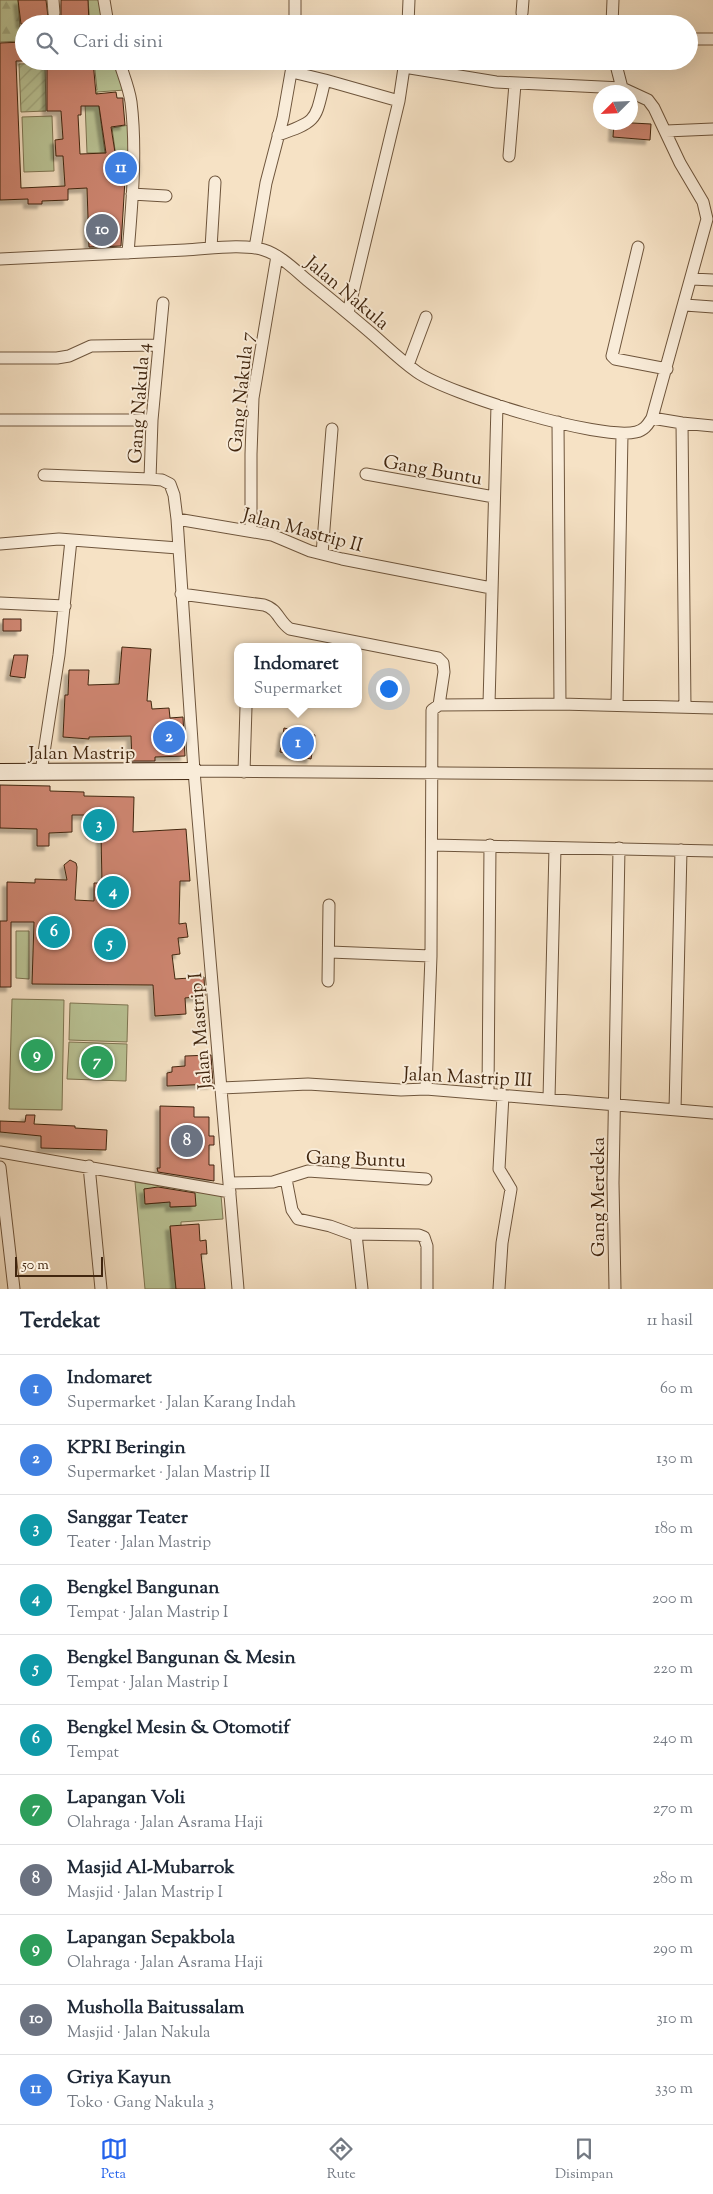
<!DOCTYPE html>
<html lang="id">
<meta charset="utf-8">
<style>
body{margin:0;font-family:"Sorts Mill Goudy",serif;background:#f6f6f7;color:#1f2937}
.compass{position:absolute;left:593px;top:85px;width:45px;height:45px;border-radius:50%;background:#fff;box-shadow:0 5px 20px #0002;rotate:246deg}
.scale{position:absolute;left:15px;bottom:12px;width:88px;box-sizing:border-box;padding-left:5px;border:2px solid #41260f;border-top:0;font-size:14px;line-height:18px;white-space:nowrap;color:#41260f;-webkit-text-stroke:4px #f9ecd9;paint-order:stroke}
.you{position:absolute;left:388px;top:688px;width:18px;height:18px;margin:-12px;border:4px solid #fff;border-radius:50%;background:#1a73e8;box-shadow:0 0 0 8px #1a73e833}
.badge{display:grid;place-items:center;width:32px;height:32px;border-radius:50%;background:#2563eb;color:#fff;font-size:16px;font-weight:700}
.pin{position:absolute;translate:-50% -50%;border:2px solid #fff;box-shadow:0 1px 5px #0006}
.popup{position:absolute;left:234px;top:643px;width:128px;height:65px;box-sizing:border-box;display:grid;place-content:center;border-radius:10px;background:#fff;filter:drop-shadow(0 1px 4px #0005);font-size:16px;white-space:nowrap;color:#747a83}
.popup b{font-size:19px;color:#1f2937}
.popup::after{content:'';position:absolute;left:50%;top:100%;margin-left:-10px;border:10px solid transparent;border-top-color:#fff}
.list{margin:0;padding:0;list-style:none}
h2{display:flex;justify-content:space-between;align-items:center;height:65px;margin:0;padding:0 20px;font-size:21px}
h2 small{font-size:16px;font-weight:400;color:#747a83}
.list li{display:grid;grid-template-columns:32px 1fr auto;gap:15px;align-items:center;box-sizing:border-box;height:70px;padding:0 20px;border-top:1px solid #e0e1e3}
.list b{display:block;font-size:19px;white-space:nowrap}
.list p{margin:0;font-size:16px;white-space:nowrap;color:#747a83}
.list em{font-size:16px;font-style:normal;color:#747a83}
.icon{flex:none;width:28px;height:28px;fill:none;stroke:currentColor;stroke-width:2;stroke-linecap:round;stroke-linejoin:round}
.map{position:relative;flex:none;width:713px;height:1289px;overflow:hidden}
.search{position:absolute;background:#fff;box-shadow:0 5px 20px #0002;left:15px;right:15px;top:15px;height:55px;display:flex;align-items:center;gap:12px;box-sizing:border-box;padding:0 18px;border-radius:28px;color:#747a83;font-size:19px}
.sheet{height:835px;background:#fff}
nav{display:flex;justify-content:space-around;align-items:center;box-sizing:border-box;height:70px;border-top:1px solid #e0e1e3;background:#fff;font-size:14px;color:#747a83}
nav a{display:grid;justify-items:center;gap:2px}
nav .on{color:#2563eb}
.map>svg:first-child{display:block}
.grass{fill:#bac496;stroke:#7e7552;fill-rule:evenodd}
.forest{fill:url(#forest-firs);stroke:#7e7552}
.garden{fill:url(#garden-furrows);stroke:#7e7552}
.building{fill:#cd8570;stroke:#41260f;fill-rule:evenodd;filter:url(#shadow)}
.lines{fill:none;stroke-linecap:round;stroke-linejoin:round}
.street-casing{stroke:#6e553c;stroke-width:13}
.secondary-casing{stroke:#41260f;stroke-width:18}
.street{stroke:#f9ecd9;stroke-width:11}
.secondary{stroke:#f9ecd9;stroke-width:16}
.labels{text-anchor:middle;stroke-width:4;stroke-linejoin:round;paint-order:stroke}
.street-label{font-size:19px;fill:#41260f;stroke:#f9ecd9}
</style>
<div class="map">
<svg width="713" height="1289" viewBox="0 0 713 1289">
<defs>
<pattern id="forest-firs" width="22" height="20" patternUnits="userSpaceOnUse" patternTransform="scale(1.25)"><rect width="22" height="20" fill="#bac496"/><path d="M5 1l3.5 6h-7zM16 11l3.5 6h-7z" fill="#a1a880"/></pattern>
<pattern id="garden-furrows" width="10" height="10" patternUnits="userSpaceOnUse" patternTransform="scale(1.25)"><rect width="10" height="10" fill="#bac496"/><path d="M-1 1l2-2M0 10L10 0M9 11l2-2" fill="none" stroke="#a1a880"/></pattern>
<filter id="shadow"><feDropShadow dx="-4.5" dy="4.5" stdDeviation="1" flood-color="#0004"/></filter>
</defs>
<rect width="100%" height="100%" fill="#f6e2c5"/>
<filter id="stains"><feTurbulence type="fractalNoise" baseFrequency=".004" numOctaves="4"/><feColorMatrix values="0 0 0 0 .2 0 0 0 0 .09 0 0 0 0 .02 0 0 0 .5 -.17"/></filter>
<radialGradient id="worn" r=".72"><stop offset=".6" stop-color="#630" stop-opacity="0"/><stop offset="1" stop-color="#630" stop-opacity=".3"/></radialGradient>
<path class="grass" d="M88,0h13l4,24h-15z
M94,61h22l9,29 -28,2 8,61h-18l-2,-51 -6,-12h18z
M52,116l2,55 -30,1 -2,-55z
M129,125v37l-12,2 -5,-36z
M16,931h13v48l-13,-1z
M12,999l52,1 -2,110 -53,-1z
M70,1003l58,2 -1,37 -58,-2z
M69,1042l58,2 -1,37 -59,-2z
M135,1182l86,13 2,24 -42,3v4l-11,1 6,62h-31zM167,1188l1,14 -22,2 -2,-15zM194,1192l1,14 -24,1 -1,-13z"/>
<path class="forest" d="M0,0h18l3,41 -21,1z"/>
<path class="garden" d="M45,63l1,48 -25,1 -2,-48z"/>
<path class="building" d="M18,0h28l2,17 6,3 7,-4v-16h27l1,24h-68z
M24,42v19h-8l5,127 44,-2 -2,-30h-7l-1,-16 8,-1 -2,-28h-14v-50h46l3,33 20,-2 1,6h6v4l2,23 -14,2 6,38 9,-2 -5,83 -32,1 -2,-59 -19,1v11l-26,1v3h-14v-5l-28,1v-157zM81,106h18l7,47 -26,1 -2,-39h3z
M614,122l37,2 -1,16 -37,-3z
M3,619h18v12h-18z
M122,647l29,2 -4,52h4l1,8 17,-1 1,10 13,-1 2,39 -30,1v4h-23l-1,-25 -42,1v2l-26,-2 2,-42h3l1,-25h20l-1,15 31,-1z
M14,655h14l-3,23 -15,-2z
M284,728l31,7 -4,24 -31,-7z
M0,785l50,1v5l34,1v4l50,1 -1,35 53,-3 4,52h-10l-1,43 7,-1 2,14 -10,1 2,16 -8,1 3,24 29,-2 1,19 -20,2 1,16 -31,2 -2,-31 -121,-1 2,-62h-23v65h-11v-66h7v-39l28,1v-4l32,1 -3,-15 6,-5 6,3 1,4 -2,33 19,1v-18h8l-1,-49h-10v-19h-19v17l-23,1v13h-12v-17l-37,-1z
M211,1055l2,29 -46,2v-13l5,-1v-5l13,-1v-10z
M160,1106l34,1v10h15v19h5v9h-5v20h5v16l-56,-9 -1,-4h3z
M26,1115h9l-1,9 41,2v2l32,2 -1,20 -65,-2v-12l-41,-4v-11l25,1z
M158,1187l37,6 1,13 -26,1v-5l-25,2 -1,-15z
M199,1224l1,17 6,-1 1,14h-6l4,35h-29l-6,-63z"/>
<g class="lines">
<defs>
<path id="street" d="M53,0l1,13
M104,0l4,24
M522,13l1,-13
M295,24v-24
M408,24l1,-24
M612,24l1,-24
M689,39h24
M119,61c4,13 10,27 12,41 6,49 1,101 -3,151
M404,67l92,15 126,6
M292,72l33,8
M666,131l47,-2
M278,135c41,-14 37,-15 47,-55l74,21
M509,156l6,-72
M132,194l34,2
M638,247l-26,109 3,3 52,10
M211,248l4,-66
M255,248l11,-65 17,-65 10,-57
M0,259c62,-3 123,-6 185,-9 23,-1 57,-7 79,0 16,5 30,19 43,30 21,17 43,35 64,53 15,13 29,27 46,39 31,22 183,69 219,60 9,-2 12,-8 16,-14l55,-199 -4,-17 -23,-39 -26,-55 -6,-8 -26,-12 -7,-27
M692,279l21,1
M163,303l-11,117 -2,59 12,1 8,4 4,11 3,24
M685,305l28,2
M348,313l51,-212 6,-40
M0,358h57l12,-2 22,-10 68,-1
M408,365l18,-48
M652,418l30,5 31,3
M0,420h152
M558,422l2,282
M682,423l3,284
M366,474l128,23
M44,475l106,4
M251,531v-77l2,-56 24,-142
M0,544l59,-5 119,9
M322,554l10,-125
M181,594l83,11c14,4 15,17 26,24l148,29 5,5 1,9 -5,33
M0,603l65,3
M489,704l8,-299
M617,705l5,-271
M194,771l519,4
M41,772l18,-117 12,-115
M244,772l2,-65
M432,845l281,6
M330,952l101,4
M328,981l1,-76
M221,1088l87,-4 93,6 25,-1 287,24
M426,1089l5,-133 1,-246 7,-5 121,-1 153,4
M488,1094l2,-249
M549,1099l6,-251
M675,1110l6,-260
M0,1152l230,40
M89,1166l12,123
M0,1167l14,122
M286,1179l6,31 6,9 32,7 22,8 67,1 5,2 3,9v43
M229,1183l44,-1 35,-11 118,8
M356,1234l6,55
M238,1289l-44,-518 -17,-252 95,16 38,16 32,8 149,29
M499,1289l3,-46 9,-54 -12,-20 4,-74
M615,1289l-2,-106 6,-335"/>
<path id="secondary" d="M0,772l194,-1"/>
</defs>
<use href="#street" class="street-casing"/>
<use href="#secondary" class="secondary-casing"/>
<use href="#street" class="street"/>
<use href="#secondary" class="secondary"/>
</g>
<g class="labels">
<g class="street-label">
<text transform="translate(348 292) rotate(40)" y="7">Jalan Nakula</text>
<text transform="translate(240 392) rotate(-84)" y="7">Gang Nakula 7</text>
<text transform="translate(138 403) rotate(-86)" y="7">Gang Nakula 4</text>
<text transform="translate(433 469) rotate(10)" y="7">Gang Buntu</text>
<text transform="translate(303 529) rotate(15)" y="7">Jalan Mastrip II</text>
<text x="82" y="759">Jalan Mastrip</text>
<text transform="translate(199 1031) rotate(-95)" y="7">Jalan Mastrip I</text>
<text transform="translate(468 1076) rotate(3)" y="7">Jalan Mastrip III</text>
<text transform="translate(356 1158) rotate(2)" y="7">Gang Buntu</text>
<text transform="translate(597 1197) rotate(-90)" y="7">Gang Merdeka</text>
</g>
</g>
<rect width="100%" height="100%" filter="url(#stains)"/>
<rect width="100%" height="100%" fill="url(#worn)"/>
</svg>
<svg class="compass" viewBox="-18 -18 36 36"><path d="M0-13l5 13h-10z" fill="#e53935"/><path d="M0 13l5-13h-10z" fill="#747a83"/></svg>
<div class="scale">50 m</div>
<div class="you"></div>
<div class="pin badge" style="left:298px;top:743px;background:#3f7fe0">1</div>
<div class="popup"><b>Indomaret</b>Supermarket</div>
<div class="pin badge" style="left:169px;top:737px;background:#3f7fe0">2</div>
<div class="pin badge" style="left:99px;top:825px;background:#0f9aa8">3</div>
<div class="pin badge" style="left:113px;top:892px;background:#0f9aa8">4</div>
<div class="pin badge" style="left:110px;top:944px;background:#0f9aa8">5</div>
<div class="pin badge" style="left:54px;top:932px;background:#0f9aa8">6</div>
<div class="pin badge" style="left:97px;top:1062px;background:#2e9e5b">7</div>
<div class="pin badge" style="left:187px;top:1141px;background:#6b7280">8</div>
<div class="pin badge" style="left:37px;top:1055px;background:#2e9e5b">9</div>
<div class="pin badge" style="left:102px;top:230px;background:#6b7280">10</div>
<div class="pin badge" style="left:121px;top:168px;background:#3f7fe0">11</div>
<div class="search"><svg class="icon" aria-label="search" viewBox="0 0 24 24"><circle cx="10" cy="10" r="6"/><path d="M15 15l6 6"/></svg>Cari di sini</div>
</div>
<section class="sheet">
<h2>Terdekat<small>11 hasil</small></h2>
<ul class="list">
<li><span class="badge" style="background:#3f7fe0">1</span><div><b>Indomaret</b><p>Supermarket · Jalan Karang Indah</p></div><em>60 m</em></li>
<li><span class="badge" style="background:#3f7fe0">2</span><div><b>KPRI Beringin</b><p>Supermarket · Jalan Mastrip II</p></div><em>130 m</em></li>
<li><span class="badge" style="background:#0f9aa8">3</span><div><b>Sanggar Teater</b><p>Teater · Jalan Mastrip</p></div><em>180 m</em></li>
<li><span class="badge" style="background:#0f9aa8">4</span><div><b>Bengkel Bangunan</b><p>Tempat · Jalan Mastrip I</p></div><em>200 m</em></li>
<li><span class="badge" style="background:#0f9aa8">5</span><div><b>Bengkel Bangunan &amp; Mesin</b><p>Tempat · Jalan Mastrip I</p></div><em>220 m</em></li>
<li><span class="badge" style="background:#0f9aa8">6</span><div><b>Bengkel Mesin &amp; Otomotif</b><p>Tempat</p></div><em>240 m</em></li>
<li><span class="badge" style="background:#2e9e5b">7</span><div><b>Lapangan Voli</b><p>Olahraga · Jalan Asrama Haji</p></div><em>270 m</em></li>
<li><span class="badge" style="background:#6b7280">8</span><div><b>Masjid Al-Mubarrok</b><p>Masjid · Jalan Mastrip I</p></div><em>280 m</em></li>
<li><span class="badge" style="background:#2e9e5b">9</span><div><b>Lapangan Sepakbola</b><p>Olahraga · Jalan Asrama Haji</p></div><em>290 m</em></li>
<li><span class="badge" style="background:#6b7280">10</span><div><b>Musholla Baitussalam</b><p>Masjid · Jalan Nakula</p></div><em>310 m</em></li>
<li><span class="badge" style="background:#3f7fe0">11</span><div><b>Griya Kayun</b><p>Toko · Gang Nakula 3</p></div><em>330 m</em></li>
</ul>
</section>
<nav>
<a class="on"><svg class="icon" aria-label="map" viewBox="0 0 24 24"><path d="M3 6l6-2 6 2 6-2v14l-6 2-6-2-6 2zM9 4v14M15 6v14"/></svg>Peta</a>
<a><svg class="icon" aria-label="directions" viewBox="0 0 24 24"><path d="M12 3l9 9-9 9-9-9zM9 14v-3h6M13 9l2 2-2 2"/></svg>Rute</a>
<a><svg class="icon" aria-label="saved" viewBox="0 0 24 24"><path d="M7 4h10v16l-5-4-5 4z"/></svg>Disimpan</a>
</nav>
